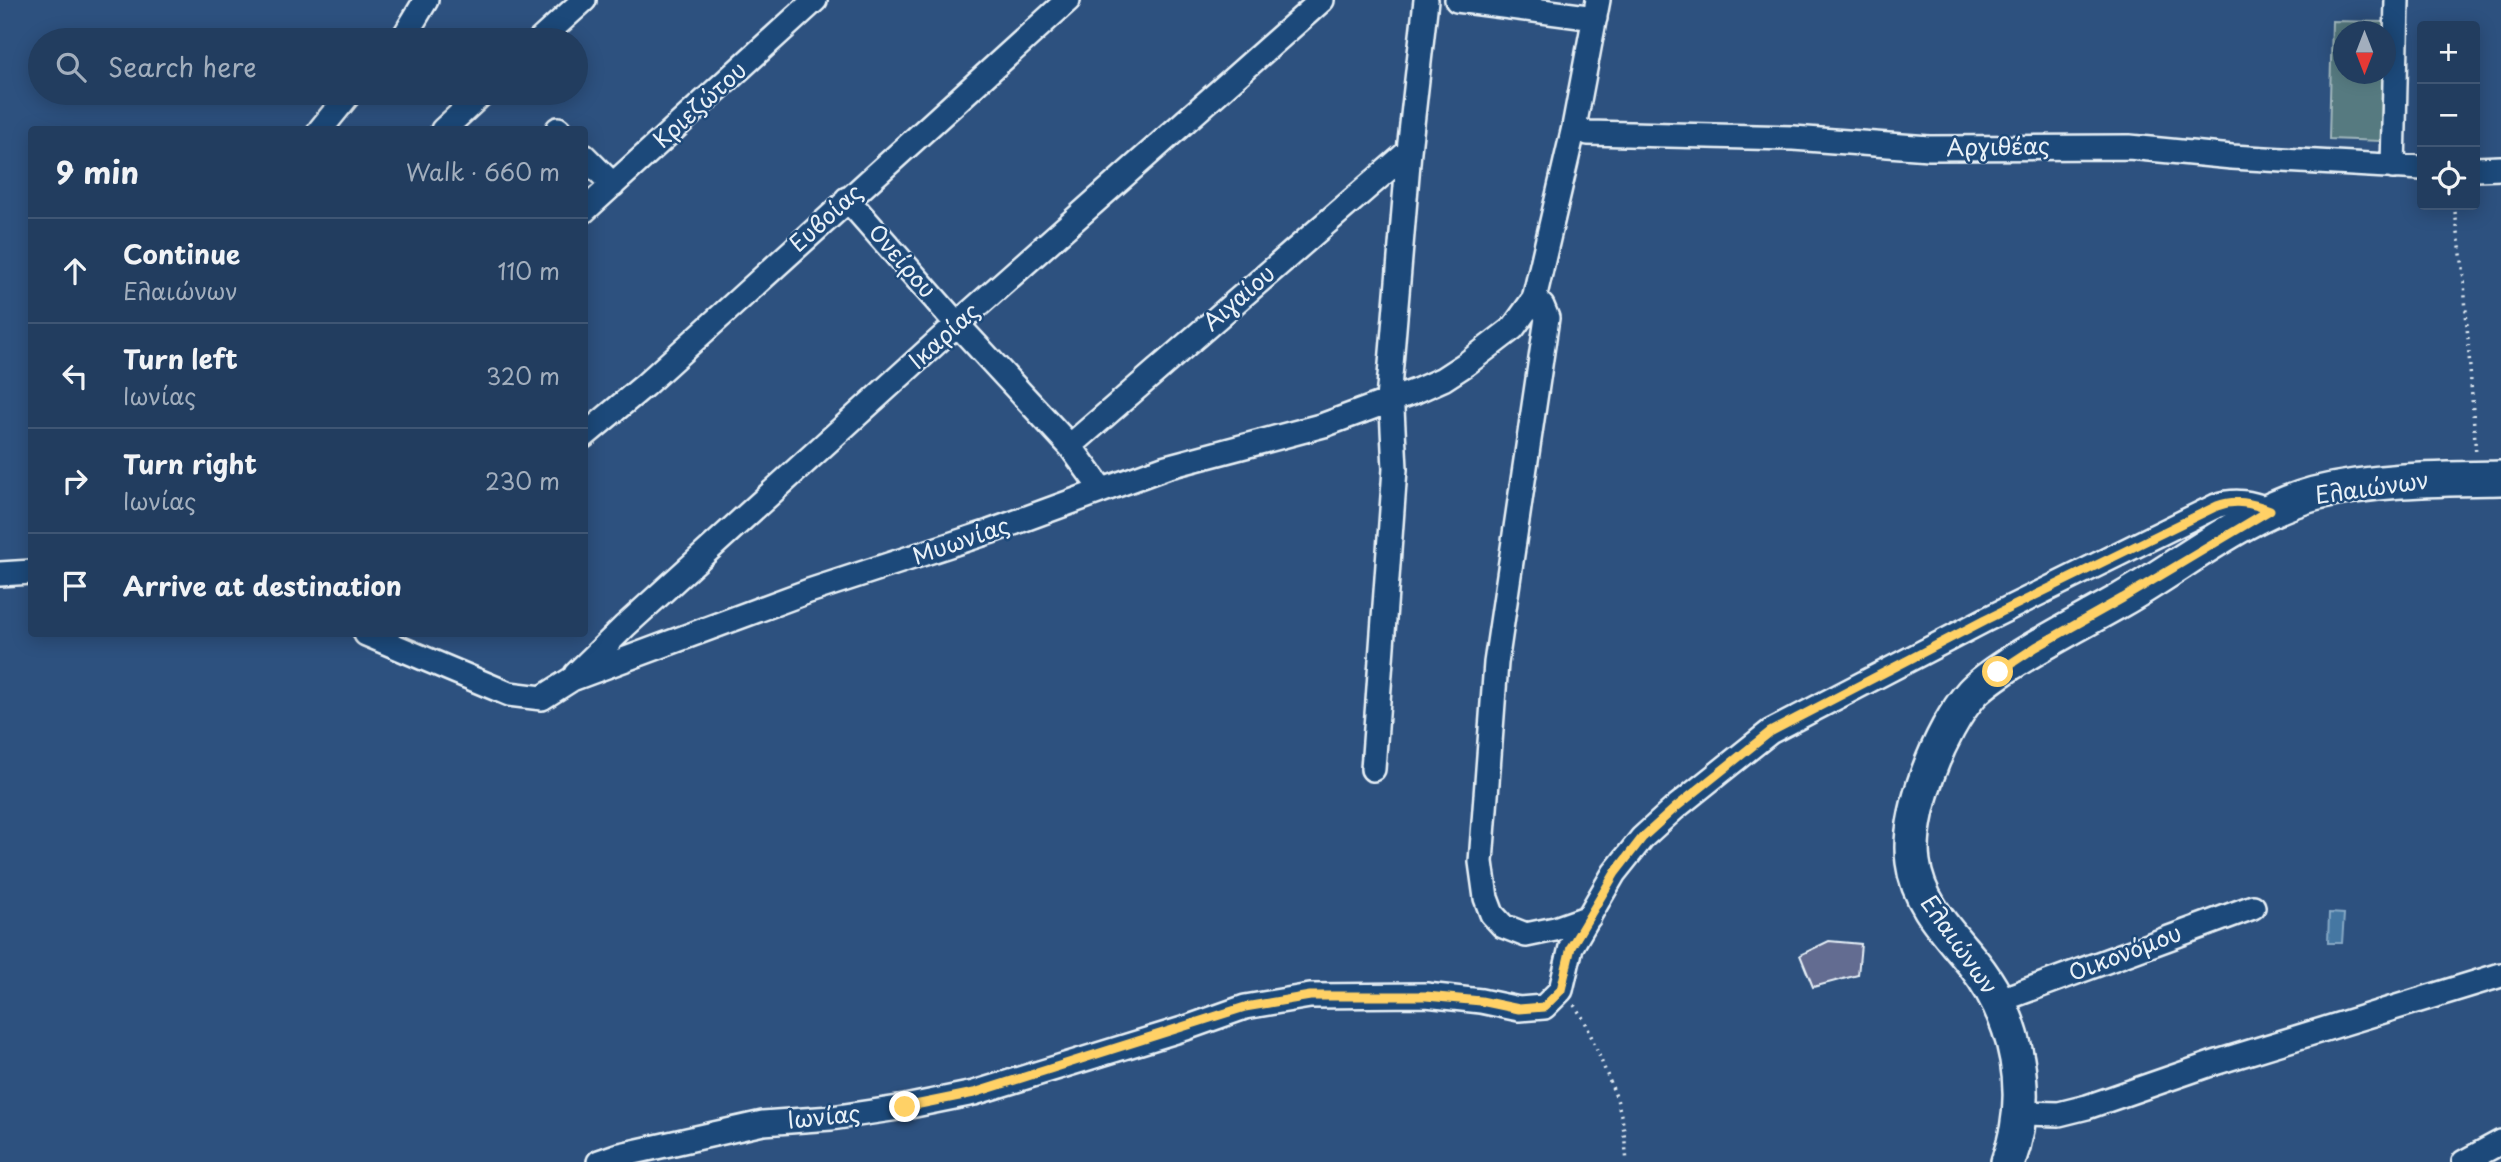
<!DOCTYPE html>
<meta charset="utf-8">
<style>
body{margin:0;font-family:"Playpen Sans",sans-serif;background:#2e4868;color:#f1f3f6}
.controls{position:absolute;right:21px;top:21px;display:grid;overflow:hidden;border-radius:7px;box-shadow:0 4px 18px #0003}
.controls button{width:63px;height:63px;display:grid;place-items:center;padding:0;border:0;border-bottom:2px solid #3f5674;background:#223d5f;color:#f1f3f6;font:35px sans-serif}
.compass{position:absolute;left:2333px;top:21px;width:63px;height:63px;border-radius:50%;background:#223d5f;box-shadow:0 4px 18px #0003;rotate:180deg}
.stop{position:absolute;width:21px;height:21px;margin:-16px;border:5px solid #ffd166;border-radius:50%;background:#fff}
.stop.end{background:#ffd166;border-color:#fff;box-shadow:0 2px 7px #0008}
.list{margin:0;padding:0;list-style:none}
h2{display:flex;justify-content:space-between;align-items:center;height:91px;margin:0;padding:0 28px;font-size:30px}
h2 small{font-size:23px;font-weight:400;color:#a2aebd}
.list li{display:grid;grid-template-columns:46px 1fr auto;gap:21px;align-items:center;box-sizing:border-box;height:105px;padding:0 28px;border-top:2px solid #3f5674}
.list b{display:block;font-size:26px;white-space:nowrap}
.list p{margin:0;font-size:23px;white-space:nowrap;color:#a2aebd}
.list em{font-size:23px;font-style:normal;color:#a2aebd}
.icon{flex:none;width:38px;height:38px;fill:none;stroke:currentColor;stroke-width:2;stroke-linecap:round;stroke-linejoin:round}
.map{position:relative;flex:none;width:2501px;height:1162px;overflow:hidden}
.search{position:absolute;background:#223d5f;box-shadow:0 4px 18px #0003;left:28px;top:28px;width:560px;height:77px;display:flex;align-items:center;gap:18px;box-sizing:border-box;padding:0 24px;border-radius:38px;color:#a2aebd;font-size:26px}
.panel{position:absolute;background:#223d5f;box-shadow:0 4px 18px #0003;left:28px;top:126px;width:560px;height:511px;border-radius:7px}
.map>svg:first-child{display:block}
.green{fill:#577a80;stroke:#a0b6bc;stroke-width:2}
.water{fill:#4477a2;stroke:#86a8c4;stroke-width:2}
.building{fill:#646c91;stroke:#e8f1f8;stroke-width:2}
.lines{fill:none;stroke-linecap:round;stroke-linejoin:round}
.minor-casing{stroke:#e8f1f8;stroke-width:28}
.secondary-casing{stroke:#e8f1f8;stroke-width:38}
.path{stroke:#e8f1f8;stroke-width:3.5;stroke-dasharray:2 5;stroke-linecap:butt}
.minor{stroke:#1f4a7a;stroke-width:23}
.secondary{stroke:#1f4a7a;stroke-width:33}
.route{stroke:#ffd166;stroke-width:9}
.labels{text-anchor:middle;stroke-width:5;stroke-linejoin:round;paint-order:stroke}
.street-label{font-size:23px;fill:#e8f1f8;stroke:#1f4a7a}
</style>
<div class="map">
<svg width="2501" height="1162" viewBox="0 0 2501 1162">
<rect width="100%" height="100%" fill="#2d517f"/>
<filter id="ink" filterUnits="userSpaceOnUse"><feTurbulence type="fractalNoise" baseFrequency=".0143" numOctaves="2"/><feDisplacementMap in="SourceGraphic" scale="14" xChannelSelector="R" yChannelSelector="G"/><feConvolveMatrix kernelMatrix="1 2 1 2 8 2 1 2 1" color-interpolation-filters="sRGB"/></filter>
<g filter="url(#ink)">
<path class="green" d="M2332,21l53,1 -1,9 -40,1v42h39l-2,67 -52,-2z"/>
<path class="water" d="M2329,913l15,1 -2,29h-14z"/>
<path class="building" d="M1829,941l32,3 -3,31 -45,12 -13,-32z"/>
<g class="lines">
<defs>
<path id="minor" d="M1457,0l138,18
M402,40l24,-40
M540,40l44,-40
M1574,127l14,6 205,5 136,10 200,-1 103,10 190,11
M558,129l1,1
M320,130l30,-37
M443,130l40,-37
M584,156l29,29
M2393,167l4,-167
M2475,169l26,-1
M847,199l110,125 113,122 32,44
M584,211l231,-211
M1534,299l8,7 5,12 -51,345 -15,199 5,36 6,16 11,12 23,9 29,-6 34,-12
M584,436l61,-51 423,-385
M1070,446l339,-295
M0,574l32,-2
M366,634l143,60 33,4 30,-19 237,-88 180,-59 177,-65 158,-42 92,-34 27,-12 23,-15 47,-36 21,-29 40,-172 24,-127
M576,674l49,-48 332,-302 365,-324
M1373,769l22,-300 -3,-60 -4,-9 21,-249 17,-151
M1998,1001l255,-94
M2020,1113l39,1 28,-7 124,-43 290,-89
M599,1162l17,-6 147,-33 68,-5 74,-11 69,-14 212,-65 59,-21 65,-11 116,-1 55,6 38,8 25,-2 17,-17 10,-43 43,-74 28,-35 33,-30 95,-76 215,-112 231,-114c20,-7 35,-3 54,4
M2464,1162l37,-20"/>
<path id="secondary" d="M2008,1162c25,-67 10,-142 -34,-198 -25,-31 -56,-60 -61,-102 -7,-47 27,-133 59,-169 11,-12 26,-21 39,-30 36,-23 73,-42 110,-63 63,-36 123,-87 193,-106 60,-15 125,-15 187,-16"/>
</defs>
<use href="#minor" class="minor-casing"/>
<use href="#secondary" class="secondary-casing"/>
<path class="path" d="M2454,205l9,63 13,187
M1574,1005l11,16 32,78 6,24 4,39"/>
<use href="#minor" class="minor"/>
<use href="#secondary" class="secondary"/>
</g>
</g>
<g class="lines" filter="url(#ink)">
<path class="route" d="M905,1107l69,-14 271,-86 65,-11h116l55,5 38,8 25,-2 17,-17 10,-43 44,-74 27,-35 33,-30 95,-76 215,-112 232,-114c19,-7 34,-3 53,4l-147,88 -87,49 -38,25"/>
</g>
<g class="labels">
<g class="street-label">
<text transform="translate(700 105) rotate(-42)" y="8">Κριεζώτου</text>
<text transform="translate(1998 147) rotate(-1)" y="8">Αργιθέας</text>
<text transform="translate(826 218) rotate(-42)" y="8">Ευβοίας</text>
<text transform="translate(902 261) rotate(49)" y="8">Ονείρου</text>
<text transform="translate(1239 298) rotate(-41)" y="8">Αιγαίου</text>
<text transform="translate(944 336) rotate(-42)" y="8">Ικαρίας</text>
<text transform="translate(2372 488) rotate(-8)" y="8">Ελαιώνων</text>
<text transform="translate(961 541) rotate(-19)" y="8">Μυωνίας</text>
<text transform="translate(1959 945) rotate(55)" y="8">Ελαιώνων</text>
<text transform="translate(2125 953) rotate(-21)" y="8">Οικονόμου</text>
<text transform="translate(824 1117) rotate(-6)" y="8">Ιωνίας</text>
</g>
</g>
</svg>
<div class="controls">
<button>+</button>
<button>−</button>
<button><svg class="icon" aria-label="locate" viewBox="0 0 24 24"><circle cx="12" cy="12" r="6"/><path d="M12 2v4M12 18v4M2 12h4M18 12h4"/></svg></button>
</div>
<svg class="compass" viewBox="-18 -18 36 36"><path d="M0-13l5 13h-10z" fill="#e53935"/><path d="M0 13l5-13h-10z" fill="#a2aebd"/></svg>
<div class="stop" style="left:1998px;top:672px"></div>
<div class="stop end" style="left:905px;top:1107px"></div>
<div class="search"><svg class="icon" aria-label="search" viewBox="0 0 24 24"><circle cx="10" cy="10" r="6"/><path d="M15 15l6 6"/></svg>Search here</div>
<section class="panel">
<h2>9 min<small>Walk · 660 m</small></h2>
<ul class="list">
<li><svg class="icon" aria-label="ahead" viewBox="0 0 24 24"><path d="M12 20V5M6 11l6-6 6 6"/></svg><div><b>Continue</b><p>Ελαιώνων</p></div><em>110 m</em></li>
<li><svg class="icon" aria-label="left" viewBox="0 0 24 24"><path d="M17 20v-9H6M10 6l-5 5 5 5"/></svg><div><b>Turn left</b><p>Ιωνίας</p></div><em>320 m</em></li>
<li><svg class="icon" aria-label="right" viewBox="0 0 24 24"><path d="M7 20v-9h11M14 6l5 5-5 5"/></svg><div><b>Turn right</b><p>Ιωνίας</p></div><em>230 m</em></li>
<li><svg class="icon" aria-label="arrive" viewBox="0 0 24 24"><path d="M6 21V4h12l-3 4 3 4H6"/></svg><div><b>Arrive at destination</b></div></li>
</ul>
</section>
</div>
